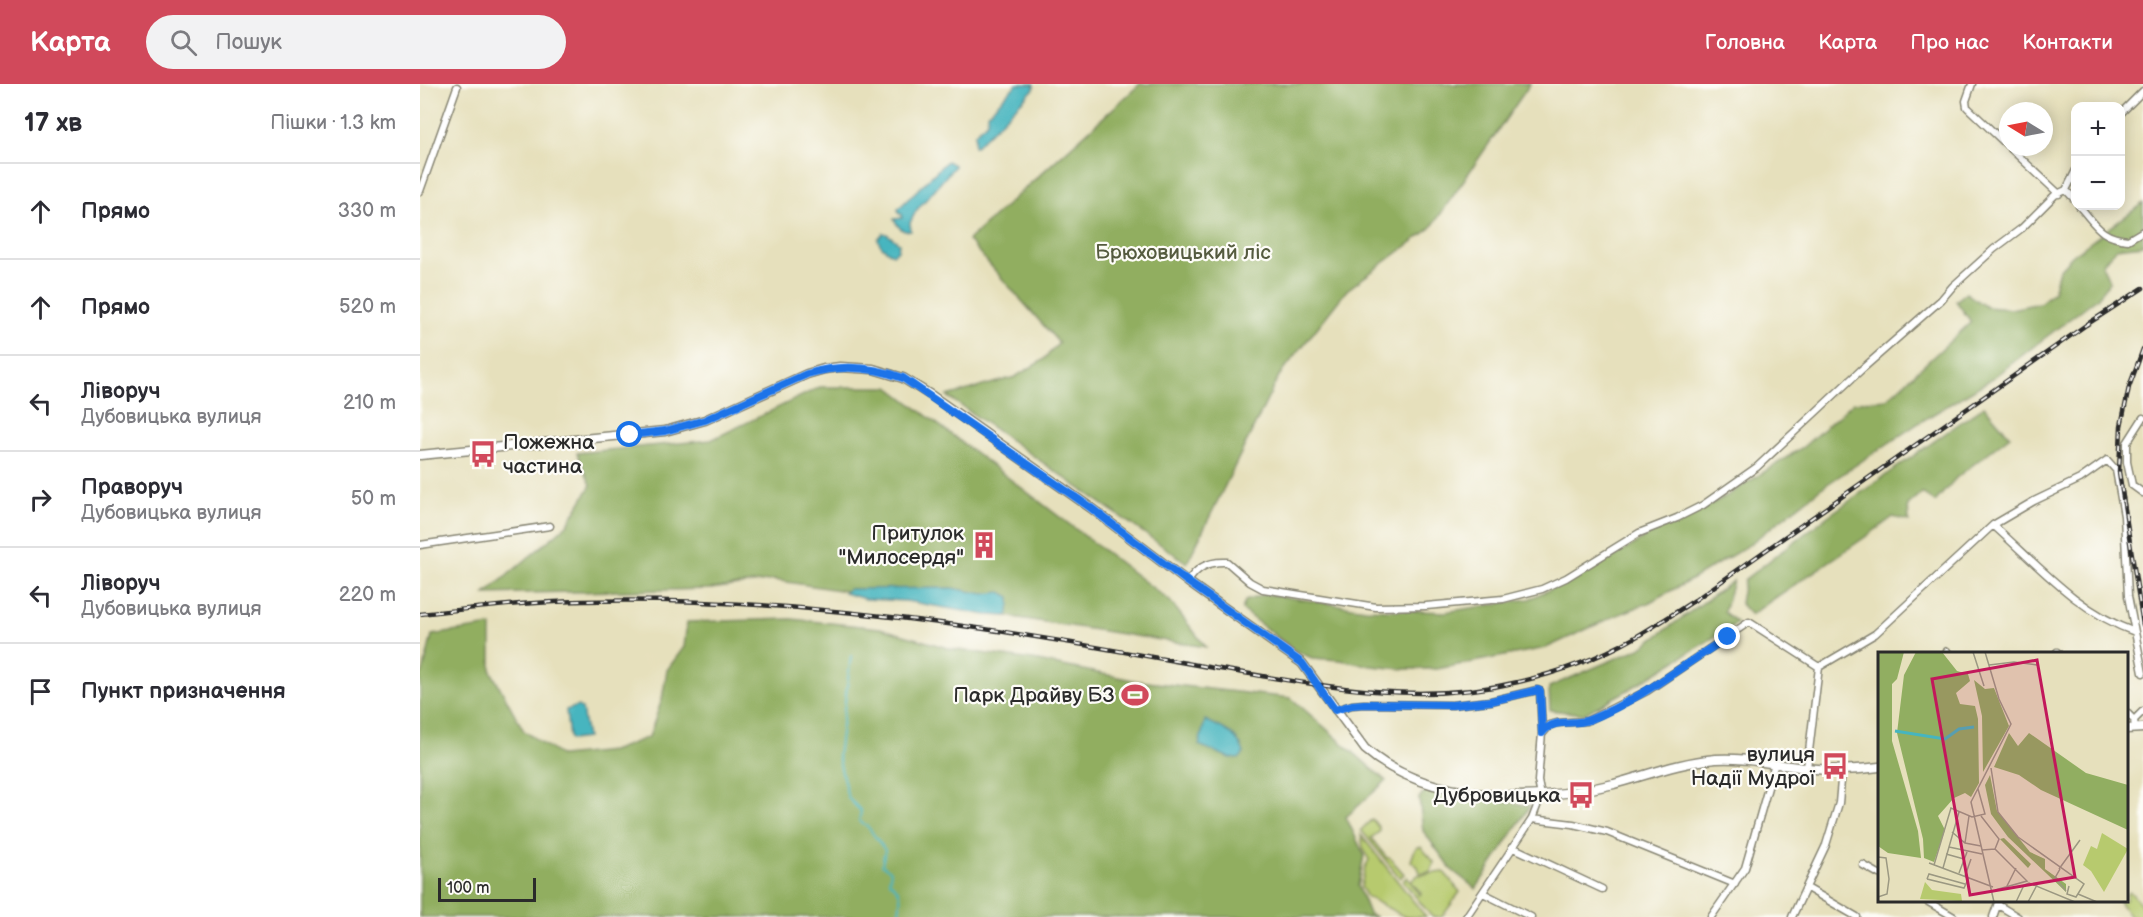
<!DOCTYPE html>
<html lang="uk">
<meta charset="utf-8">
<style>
body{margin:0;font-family:"Balsamiq Sans",sans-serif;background:#f2f2f3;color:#2b2b33}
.controls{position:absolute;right:18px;top:18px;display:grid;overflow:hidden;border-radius:12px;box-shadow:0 3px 15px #0003}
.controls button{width:54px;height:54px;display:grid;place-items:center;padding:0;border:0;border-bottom:2px solid #e1e1e2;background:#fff;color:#2b2b33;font:30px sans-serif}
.compass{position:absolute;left:1579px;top:18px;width:54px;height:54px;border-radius:50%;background:#fff;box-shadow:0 3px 15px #0003;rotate:280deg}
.scale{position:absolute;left:18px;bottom:15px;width:98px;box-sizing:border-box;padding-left:6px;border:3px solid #2b2b2b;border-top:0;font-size:16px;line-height:21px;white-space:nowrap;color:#2b2b2b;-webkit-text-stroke:4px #fdfcf7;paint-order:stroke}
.stop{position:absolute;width:18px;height:18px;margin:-14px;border:4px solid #1a73e8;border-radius:50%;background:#fff}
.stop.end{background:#1a73e8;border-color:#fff;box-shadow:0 2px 6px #0008}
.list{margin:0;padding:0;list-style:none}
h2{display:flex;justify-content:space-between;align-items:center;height:78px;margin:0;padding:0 24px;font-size:26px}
h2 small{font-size:20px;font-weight:400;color:#7c7c81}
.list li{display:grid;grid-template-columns:39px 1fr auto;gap:18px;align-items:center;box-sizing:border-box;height:96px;padding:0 24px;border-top:2px solid #e1e1e2}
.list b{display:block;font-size:22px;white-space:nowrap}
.list p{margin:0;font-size:20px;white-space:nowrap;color:#7c7c81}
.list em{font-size:20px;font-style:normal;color:#7c7c81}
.icon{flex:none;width:33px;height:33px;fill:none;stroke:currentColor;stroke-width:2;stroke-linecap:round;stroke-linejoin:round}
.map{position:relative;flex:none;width:1723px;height:833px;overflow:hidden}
header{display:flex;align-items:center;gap:36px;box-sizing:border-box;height:84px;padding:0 30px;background:#d1495b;color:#fff}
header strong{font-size:28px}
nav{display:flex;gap:33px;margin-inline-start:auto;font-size:21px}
.search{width:420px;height:54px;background:#f2f2f3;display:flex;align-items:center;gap:15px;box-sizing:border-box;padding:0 21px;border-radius:33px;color:#7c7c81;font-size:22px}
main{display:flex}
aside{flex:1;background:#fff}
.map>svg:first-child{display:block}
.green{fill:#b7ca6e;stroke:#717a4c;stroke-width:1.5}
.forest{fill:#91ae61;stroke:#5e6c46;stroke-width:1.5}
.water{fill:#46b5bf;stroke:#387075;stroke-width:1.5}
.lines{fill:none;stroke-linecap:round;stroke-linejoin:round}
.stream{stroke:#46b5bf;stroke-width:2}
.street-casing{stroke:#888674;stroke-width:9}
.secondary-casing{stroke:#888674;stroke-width:11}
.street{stroke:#fff;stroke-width:6}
.secondary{stroke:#fff;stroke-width:8}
.rail-casing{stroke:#2b2b2b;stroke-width:4.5}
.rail{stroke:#fdfcf7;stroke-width:2;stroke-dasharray:7;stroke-linecap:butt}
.route{stroke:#1a73e8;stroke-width:8}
.labels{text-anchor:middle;stroke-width:4.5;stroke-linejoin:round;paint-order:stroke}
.park-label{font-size:21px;fill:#555b3f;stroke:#fdfcf7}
.poi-label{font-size:21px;fill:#2b2b2b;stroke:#fdfcf7;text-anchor:end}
.inset-river{fill:none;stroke:#46b5bf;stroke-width:3}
.inset-road{fill:none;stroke:#9b9882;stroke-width:1.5}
.view{fill:#c2185b;fill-opacity:0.15;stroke:#c2185b;stroke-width:3}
.inset-edge{fill:none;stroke:#2b2b2b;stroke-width:3}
</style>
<header>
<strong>Карта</strong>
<div class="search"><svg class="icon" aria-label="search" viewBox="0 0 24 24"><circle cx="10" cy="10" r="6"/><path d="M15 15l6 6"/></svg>Пошук</div>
<nav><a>Головна</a><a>Карта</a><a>Про нас</a><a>Контакти</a></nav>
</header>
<main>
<aside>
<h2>17 хв<small>Пішки · 1.3 km</small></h2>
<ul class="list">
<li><svg class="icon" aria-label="ahead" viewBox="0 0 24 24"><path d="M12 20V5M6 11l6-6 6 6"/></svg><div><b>Прямо</b></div><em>330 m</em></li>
<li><svg class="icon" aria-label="ahead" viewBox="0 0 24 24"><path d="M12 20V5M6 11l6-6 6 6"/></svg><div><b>Прямо</b></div><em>520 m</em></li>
<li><svg class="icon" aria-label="left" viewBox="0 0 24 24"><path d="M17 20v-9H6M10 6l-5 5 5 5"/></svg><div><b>Ліворуч</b><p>Дубовицька вулиця</p></div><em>210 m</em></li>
<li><svg class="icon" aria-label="right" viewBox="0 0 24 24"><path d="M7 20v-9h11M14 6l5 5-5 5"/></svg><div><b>Праворуч</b><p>Дубовицька вулиця</p></div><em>50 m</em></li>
<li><svg class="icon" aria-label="left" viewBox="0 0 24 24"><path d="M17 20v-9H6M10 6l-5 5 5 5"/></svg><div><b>Ліворуч</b><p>Дубовицька вулиця</p></div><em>220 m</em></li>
<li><svg class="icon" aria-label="arrive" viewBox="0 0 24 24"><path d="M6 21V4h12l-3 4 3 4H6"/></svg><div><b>Пункт призначення</b></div></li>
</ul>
</aside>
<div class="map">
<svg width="1723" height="833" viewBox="0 0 1723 833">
<rect width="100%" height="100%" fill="#fdfcf7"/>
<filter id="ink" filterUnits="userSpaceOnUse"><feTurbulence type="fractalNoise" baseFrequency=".0167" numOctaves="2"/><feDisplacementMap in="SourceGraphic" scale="12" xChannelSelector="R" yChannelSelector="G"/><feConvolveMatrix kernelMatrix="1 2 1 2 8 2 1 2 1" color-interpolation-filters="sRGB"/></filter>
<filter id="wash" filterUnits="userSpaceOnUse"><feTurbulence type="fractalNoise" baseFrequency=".008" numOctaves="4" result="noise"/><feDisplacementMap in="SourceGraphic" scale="24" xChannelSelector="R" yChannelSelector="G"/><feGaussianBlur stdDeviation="1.35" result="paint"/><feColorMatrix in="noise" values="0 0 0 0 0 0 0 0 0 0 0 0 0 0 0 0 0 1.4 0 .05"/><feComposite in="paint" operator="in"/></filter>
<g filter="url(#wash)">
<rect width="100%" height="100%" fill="#e6e0bc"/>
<path class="green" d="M952,735l7,9v4l-8,6 16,20h3l14,16 -4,4 -39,-48z
M941,751l65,82h-21l-38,-20 -6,-10 4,-20 4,-7 -6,-12z
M998,763h3l13,15 -3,10 -11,1 -2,-6 -7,-6 4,-12z
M1024,788l16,20 -18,25h-10l-29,-36 4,-4 13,18 1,-2 -10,-12 7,-6z
M1710,808l13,14v11h-13l-11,-16 7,-1 1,-6z"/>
<path class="forest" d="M720,0h390l-99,144 -84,62 -68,86 -92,187 -240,-167 68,-19 28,-17 16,-17 -91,-103z
M1723,119v42l-27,3 -14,17 8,17 -13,16 -107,82 -68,41 -102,68 -74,58 -57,34 -41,22 -33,13 -69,32 -109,21h-35l-31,-3 -31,-6 -28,-2 -18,-8 -52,-40 3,-9 20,-7 101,15 79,3 84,-13 55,-25 51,-30 30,-20 15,-3 48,-26 75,-48 51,-45 33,-3 84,-77 -15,-21 10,-8 20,14 25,2 29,-6 13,-11 6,-22 13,-14z
M400,303h69l281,214 36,46 -432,-67 -63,9 -226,5 82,-69 24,-40 -14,-32 134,-13z
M1564,322l26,30 -54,42 -21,24 -13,-9 -14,12 1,16 -16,-4c-46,35 -96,64 -142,98l-11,-12 4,-23 84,-64z
M1313,497l-9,31 13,11 -109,67 -44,24 -34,-4 -1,-23 91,-39z
M371,535l89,9 71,21 82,11 105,21 153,17 95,83 -40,36 18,38 -6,31 11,28 7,3h-956v-243l3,-2 9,-37 59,-9v45l33,60 37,25 51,-5 37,-14 13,-38 5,-29 17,-23 3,-25z
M1008,704l102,18 -54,83 -24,-19 -29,-39 -4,-33z"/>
<path class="water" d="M597,0h17v5l-58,57h-2l1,-13 12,-11 1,-9z
M527,77l7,4v2l-38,44 -6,12 1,8c-10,2 -13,-5 -17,-12l8,-1v-4h-3l-1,-5z
M463,149l4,1 12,9 -1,7 -4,4c-6,-1 -15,-8 -16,-15z
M532,504l32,6 17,-2 9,5v8l-3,11 -20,-1 -81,-14 -41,-2 -21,-6 5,-4z
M158,622l4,3 5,29 -16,2 -2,-2 -3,-28z
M785,636c18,9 33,13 39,33l-5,6 -9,-1 -31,-13z"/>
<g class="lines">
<path class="stream" d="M431,572l-13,100 10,42 13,13 -2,10 9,6 17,23 -3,15 9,6 -2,10c15,11 12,19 9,36"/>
</g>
</g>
<g filter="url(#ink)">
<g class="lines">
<defs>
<path id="street" d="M1552,0l-6,17 1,6 41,39
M1700,30l23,-23
M1589,63l50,47
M1646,106l10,11
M0,107l37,-104
M1659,122c18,20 21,31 49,34l15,-9
M1723,334l-16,25v19l5,23 11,8
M1573,441c44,39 85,87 142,107
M0,461l130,-19
M768,498c8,-15 22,-21 39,-20l23,20 13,7 113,18 50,-1 77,-7 39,-10 24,-11 73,-45 38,-15 26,-13 54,-38 104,-97 80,-70 12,-14 41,-37 28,-21 33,-33 11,-5 10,-20
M1527,567l1,2
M1637,568l1,1
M915,626l17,-5 12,-1 88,1 39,-4 46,-11 3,1 2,42 -4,48 3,15 -9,23 -66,98
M1706,628l8,8 1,8
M1714,636l9,-9
M1123,649l7,-8 7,-2 30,-2 60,-30 102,-69 70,45
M1387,684l12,-101 56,-33 118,-109 41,-24 46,-22 27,-19 9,10 8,46 4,80 15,77
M1112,735l41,5 34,8 128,52
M1092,763l90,42
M1443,781l16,9
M1387,804l50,29
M1063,809l48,24
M1505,816l29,17
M1578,821l20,12
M1291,833l34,-49 30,-105
M1372,833l34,-72 13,-42 3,-33
M1573,833l6,-17"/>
<path id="secondary" d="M0,371l245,-24 40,-11 102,-46 17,-5 16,-2 33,2 30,9 29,18 159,112 97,74 114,81 63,86c63,55 172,54 249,35 33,-9 67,-22 102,-25 30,-2 60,6 90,9 24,3 49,2 73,-1
M1706,645l17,-1"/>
</defs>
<use href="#street" class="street-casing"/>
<use href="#secondary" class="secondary-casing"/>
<use href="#street" class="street"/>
<use href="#secondary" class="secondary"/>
<defs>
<path id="rail" d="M1723,265l-14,38 -8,39 -2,46 24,153
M0,530c54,-6 108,-12 163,-13 123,-3 244,7 365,23 95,12 190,31 284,47 95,16 191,34 286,11 39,-9 81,-24 116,-44 21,-12 41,-25 61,-38l391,-275 57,-37"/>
</defs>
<use href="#rail" class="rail-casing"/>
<use href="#rail" class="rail"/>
</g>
</g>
<g class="lines" filter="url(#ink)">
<path class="route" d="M210,351l35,-4 40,-11 102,-46c33,-10 64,-8 96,4l188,130 97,74 114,81 33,47 17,-5 12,-1 88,1 39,-4 47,-11 2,1 2,42c12,-16 31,-7 47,-13 51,-20 94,-55 139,-83"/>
</g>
<defs>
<symbol id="bus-bare" viewBox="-9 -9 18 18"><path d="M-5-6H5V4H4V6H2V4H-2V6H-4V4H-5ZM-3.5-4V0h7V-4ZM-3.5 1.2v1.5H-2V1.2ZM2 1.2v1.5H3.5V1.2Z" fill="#d1495b" stroke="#fdfcf7" stroke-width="2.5" paint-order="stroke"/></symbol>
<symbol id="building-bare" viewBox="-9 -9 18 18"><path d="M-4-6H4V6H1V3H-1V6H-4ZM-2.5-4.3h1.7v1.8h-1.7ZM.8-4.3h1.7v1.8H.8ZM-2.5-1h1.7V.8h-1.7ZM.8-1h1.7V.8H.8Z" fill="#d1495b" stroke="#fdfcf7" stroke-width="2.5" paint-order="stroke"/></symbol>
<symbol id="stadium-bare" viewBox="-9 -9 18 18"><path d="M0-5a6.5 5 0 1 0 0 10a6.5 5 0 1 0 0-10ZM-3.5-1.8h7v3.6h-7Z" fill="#d1495b" stroke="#fdfcf7" stroke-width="2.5" paint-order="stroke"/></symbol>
</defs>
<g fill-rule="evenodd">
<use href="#bus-bare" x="44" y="351" width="38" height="38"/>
<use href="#building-bare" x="545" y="442" width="38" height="38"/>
<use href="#stadium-bare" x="696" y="592" width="38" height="38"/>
<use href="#bus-bare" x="1396" y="663" width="38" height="38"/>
<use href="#bus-bare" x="1142" y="692" width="38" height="38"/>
</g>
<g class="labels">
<g class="park-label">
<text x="763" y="175">Брюховицький ліс</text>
</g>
<g class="poi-label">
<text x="83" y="365" text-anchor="start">Пожежна<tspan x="83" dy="24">частина</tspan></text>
<text x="544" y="456">Притулок<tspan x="544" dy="24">"Милосердя"</tspan></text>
<text x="695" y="618">Парк Драйву Б3</text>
<text x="1395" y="677">вулиця<tspan x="1395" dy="24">Надії Мудрої</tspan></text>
<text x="1141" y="718">Дубровицька</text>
</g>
</g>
<g transform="translate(1458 568)">
<rect width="250" height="250" fill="#e6e0bc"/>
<path d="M224,181l26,16 -24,43 -13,-21 -8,-6 8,-19 6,3zM47,230l7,8 29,4 1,7 -42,-2z" fill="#b7ca6e"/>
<path d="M0,0h26l-7,27 -5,5v57l26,90 3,27 -33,-5 -10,-7zM38,0h26l15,19 11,3 2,7 -14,12 4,11 15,2 3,13 1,64 -8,14 -6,-4 -11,5 -16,18 7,14 -11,32 -10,-4 -1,-19 -26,-106 7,-58zM96,28l11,9 9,-1 15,38 -26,46 -1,-56zM131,81l9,13 11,-13 57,40 42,12v45l-87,-40 -22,-15 -25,-8zM112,123l7,36 33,41 15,7v10l21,15v8l-58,-55 -17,-23 -6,-29zM126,186l27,26 -3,4 -28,-29z" fill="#91ae61"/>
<path class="inset-river" d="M17,79l50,8 14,-10 15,-2"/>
<path class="inset-road" d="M95,0l11,34M107,0l14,47 12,25 -40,78 23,100M111,13l25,-3 23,3M113,116l7,44 20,25 66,47 -8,13 -9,-3 2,-8M103,164l18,23 -4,10M74,180l13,11 16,3M87,191l4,-27M71,195l33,7M104,198l13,-1 32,32 -32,9M68,202l18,5M0,205l8,1 3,21 -2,15 -9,3M51,211l64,24M56,213l17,-57 21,9 13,-3 -7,-25M65,216l16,-56M181,217l21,-29M182,217l-5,9 11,13M81,221l8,-21M87,224l6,-17M49,227l37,9 5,-11M49,227l2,-5 36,10M128,236l10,-20M200,242l19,8M138,250l8,-17 5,-2 46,19M150,250l9,-17"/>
<path class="view" d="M159,8l38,217 -105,18 -38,-216z"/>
<rect width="250" height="250" class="inset-edge"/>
</g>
</svg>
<div class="controls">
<button>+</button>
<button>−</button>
</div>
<svg class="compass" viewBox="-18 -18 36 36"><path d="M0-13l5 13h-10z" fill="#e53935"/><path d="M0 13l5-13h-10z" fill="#7c7c81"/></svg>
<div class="scale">100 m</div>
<div class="stop" style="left:210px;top:351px"></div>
<div class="stop end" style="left:1308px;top:553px"></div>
</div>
</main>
